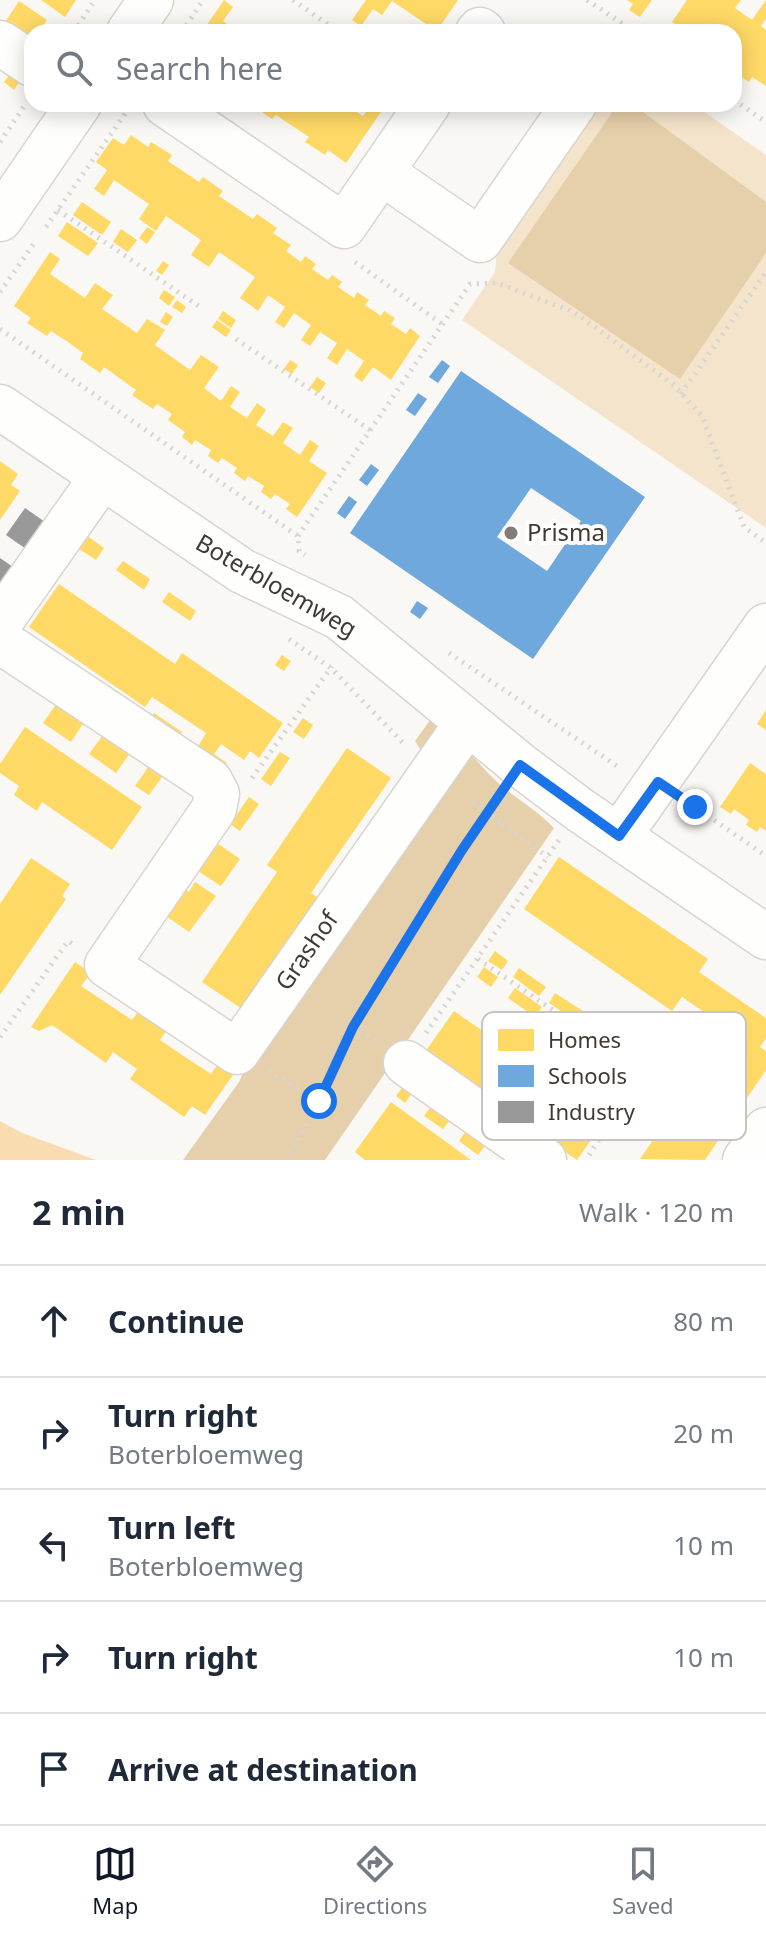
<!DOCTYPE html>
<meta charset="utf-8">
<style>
body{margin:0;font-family:"Noto Sans",sans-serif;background:#f6f6f7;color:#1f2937}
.stop{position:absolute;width:24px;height:24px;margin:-18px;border:6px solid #1a73e8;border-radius:50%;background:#fff}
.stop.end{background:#1a73e8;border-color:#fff;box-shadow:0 2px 8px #0008}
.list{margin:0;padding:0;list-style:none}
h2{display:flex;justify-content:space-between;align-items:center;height:104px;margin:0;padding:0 32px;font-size:34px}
h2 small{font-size:26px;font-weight:400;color:#747a83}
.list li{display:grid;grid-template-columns:52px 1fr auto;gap:24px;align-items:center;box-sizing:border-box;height:112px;padding:0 32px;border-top:2px solid #e0e1e3}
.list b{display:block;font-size:30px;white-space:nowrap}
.list p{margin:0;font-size:26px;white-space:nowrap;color:#747a83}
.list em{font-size:26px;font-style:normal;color:#747a83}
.icon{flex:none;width:44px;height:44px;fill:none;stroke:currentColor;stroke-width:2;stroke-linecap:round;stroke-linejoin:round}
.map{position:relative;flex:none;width:766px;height:1160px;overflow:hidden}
.search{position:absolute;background:#fff;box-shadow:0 4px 20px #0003;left:24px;right:24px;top:24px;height:88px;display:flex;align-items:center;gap:20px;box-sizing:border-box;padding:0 28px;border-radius:24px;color:#747a83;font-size:30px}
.sheet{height:664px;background:#fff}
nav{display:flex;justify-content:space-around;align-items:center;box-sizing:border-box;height:112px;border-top:2px solid #e0e1e3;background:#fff;font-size:22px;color:#747a83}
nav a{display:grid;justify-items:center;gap:4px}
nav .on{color:#111827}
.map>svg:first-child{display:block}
.green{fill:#f4e4cb}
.forest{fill:#e6cfab}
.water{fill:#f9dcaf}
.homes{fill:#ffd966}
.schools{fill:#6fa8dc;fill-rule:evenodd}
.industry{fill:#999}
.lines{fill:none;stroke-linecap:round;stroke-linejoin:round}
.minor-casing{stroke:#d8d5cf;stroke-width:47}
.path{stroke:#d7d5d3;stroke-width:5;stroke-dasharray:2 6;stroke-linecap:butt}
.minor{stroke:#fefefd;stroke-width:44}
.path-bridge{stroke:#d7d5d3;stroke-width:5;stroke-dasharray:2 6;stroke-linecap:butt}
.route{stroke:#1a73e8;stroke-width:10}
.poi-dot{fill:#817c76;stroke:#fff;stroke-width:3}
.labels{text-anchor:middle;stroke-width:8;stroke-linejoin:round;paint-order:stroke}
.poi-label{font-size:24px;fill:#403a32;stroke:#fff;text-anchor:start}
.street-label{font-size:24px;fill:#403a32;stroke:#fff}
.key{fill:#fff;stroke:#c6c4c2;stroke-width:2}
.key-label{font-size:22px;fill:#403a32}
</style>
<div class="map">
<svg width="766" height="1160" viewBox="0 0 766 1160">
<rect width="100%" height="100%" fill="#faf8f4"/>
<path class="green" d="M597,104h96l73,51v373l-304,-208 33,-48 2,-25z"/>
<path class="forest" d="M618,104h14l134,98v51l-86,126 -172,-116z
M433,716c24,18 40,43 62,64 18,17 41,29 59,48l-229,332h-142l56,-78 13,-29 188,-272 -25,-40z"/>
<path class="water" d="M0,1121l22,12 74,27h-96z"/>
<path class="homes" d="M41,0h35l-11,17z
M224,0l9,7 -10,14 16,11h-37z
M366,0h92l-22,32h-16l6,-8 -34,-23 -10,14 -9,-6 -12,17 -9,-6z
M627,0h25l-12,17 -11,-7 4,-6z
M687,0h54l-6,8 17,12 14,-20v19l-5,7 5,4v56l-14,-9 -3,5 -11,-7 4,-5 -8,-5v-33h-48l-14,-10z
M19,1l28,19 -8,12h-7v12l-28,-20z
M14,68l10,7 -10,15 -10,-8z
M254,104h90l19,12 8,-12 12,5 -37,54 -18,-13 -3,5 -20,-13 4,-5 -33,-22 -4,4 -19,-13z
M131,135l17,12 3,-5 21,13 -4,6 31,21 4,-5 20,14 -4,5 34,23 4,-5 20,14 -4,5 18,12 -5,6 15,11 4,-6 11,8 -4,5 16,11 4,-5 10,7 -4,5 16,11 3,-6 12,8 -4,5 16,11 3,-5 11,7 -4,6 15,10 4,-6 10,8 -29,44 -18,-13 -11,15 -8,-6 10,-15 -17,-12 -10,16 -10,-7 10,-15 -17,-11 -10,14 -9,-6 10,-15 -17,-12 -10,15 -9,-6 10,-15 -17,-12 -10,16 -9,-7 -9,-6 15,-21 -36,-25 -10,15 -18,-12 10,-15 -35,-24 -10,15 -17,-12 10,-15 -35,-24 -10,16 -10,-7 13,-19 -11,-8 17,-24 11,7z
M82,202l29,20 -9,13 -29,-20z
M67,222l31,21 -10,13 -30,-20z
M147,227l8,5 -8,12 -8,-6z
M121,229l16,11 -9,12 -15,-10z
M50,252l10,7 -10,15 35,24 10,-15 18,12 -11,14 35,24 10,-14 18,11 -10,15 35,25 11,-15 18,12 -15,21 17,13 10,-15 9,6 -10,15 17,11 10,-15 9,7 -10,15 17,11 10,-14 10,6 -10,15 17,12 10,-15 9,6 -10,15 18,12 -30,44 -11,-8 4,-5 -15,-10 -4,5 -10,-7 3,-6 -16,-10 -3,5 -11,-8 3,-5 -15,-10 -4,5 -10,-7 3,-6 -16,-10 -3,5 -10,-8 3,-5 -17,-12 4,-6 -15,-10 -4,5 -21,-14 4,-5 -32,-23 -4,6 -20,-14 3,-6 -15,-11 -17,-11 -4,5 -20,-13 4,-5 -17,-12z
M163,261l6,4 -7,10 -6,-4z
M164,290l11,7 -6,9 -10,-8z
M177,300l9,7 -4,6 -10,-6z
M223,311l13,9 -5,8 -13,-9z
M166,312l7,5 -6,9 -7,-4z
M217,320l14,10 -5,7 -14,-10z
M290,360l8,5 -6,9 -8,-5z
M317,377l9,6 -7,10 -9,-6z
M0,461l18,13 -7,11 9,6 -20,29z
M79,530l25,18 -8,12 -26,-17z
M123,561l27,18 -6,11 -28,-20z
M59,584l116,80 7,-11 101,70 -24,35 -9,-7 -6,9 -23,-16 -7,10 13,9 -7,11 -27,-19 13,-22 -54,-36 -7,10 -116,-80z
M169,592l27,19 -6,10 -28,-19z
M282,655l9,6 -7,10 -9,-6z
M59,700l27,19 -15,23 -28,-19z
M766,710v20l-9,-6z
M154,713l28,19 -7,11 -28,-20z
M303,718l10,7 -9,14 -11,-7z
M25,727l117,80 -30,43 -70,-48 -5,9 -23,-16 5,-9 -19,-13v-9z
M105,732l27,18 -16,23 -27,-19z
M347,748l44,30 -80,115 11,7 -77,111 -43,-29 75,-110 -10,-7z
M280,752l10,6 -19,28 -10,-7z
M151,763l14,10 -16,22 -14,-9z
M750,763l16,11v57l-6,-4 -3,5 -11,-7 3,-5 -15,-11 -3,5 -11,-7z
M249,797l10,7 -19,27 -10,-7z
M217,843l23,16 -19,27 -23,-15z
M559,857l149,102 -9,13 67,46v20l-6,9 6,4v19l-61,90 -65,-1 89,-130 -47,-32 -10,14 -148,-102z
M31,858l39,26 -8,12 4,3 -66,96v-91z
M195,882l21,14 -27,36 -23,-16 19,-27 4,3z
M495,951l13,10 -6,9 -14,-9z
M75,962l16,11 -10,13 51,34 9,-12 28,19 -9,13 25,17 26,17 9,-13 15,11 -30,43 -13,-9 -8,11 -54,-38 7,-10 -24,-17 -7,11 -54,-38 -13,6 -8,-4z
M484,967l14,10 -7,10 -14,-10z
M519,968l27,19 -7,9 -26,-19z
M515,988l27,19 -7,10 -27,-19z
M555,993l28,18 -7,10 -27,-18z
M454,1011l153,106 -30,43 -154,-105z
M406,1082l9,7 -10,14 -9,-7z
M391,1102l36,26 44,32h-106l-10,-8z
M434,1102l19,14 -10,13 -19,-13z
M468,1128l20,14 -10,13 -19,-14z"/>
<path class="schools" d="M442,360l8,6 -12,17 -9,-6z
M461,371l184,126 -112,162 -183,-126zM531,488l50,33 -34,50 -50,-34z
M418,393l9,6 -12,17 -9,-6z
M371,464l8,6 -12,16 -8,-6z
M349,496l8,6 -12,17 -8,-6z
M417,601l11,7 -8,11 -10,-7z"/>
<path class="industry" d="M25,508l23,16 -19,27 -23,-16z
M0,558l16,11 -16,24z"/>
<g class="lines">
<defs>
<path id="minor" d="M129,32l22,-32
M478,32l2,-2 3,2
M0,43l32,21
M165,104l179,122 84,-122
M381,172l99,68 94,-136
M0,219l79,-115
M0,407l242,164 97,46 181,148 60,45 186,127
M0,622l102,-145
M0,641l210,140 7,13 -3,15 -107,156 130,87 230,-329
M619,836l147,-210
M406,1063l138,97
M745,1160l21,-30"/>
</defs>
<use href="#minor" class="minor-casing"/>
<path class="path" d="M293,0l46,32
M587,0l48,32
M74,32l21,-32
M182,32l21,-32
M734,100l32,22
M0,142l27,-40
M58,210l145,99
M46,227l81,-116
M355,262l87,62
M0,292l35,-50
M0,329l298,207 1,15 6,4
M236,339l134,91
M681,394l85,-122
M298,536l172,-252 27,-1 77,29 100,73 28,31 42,111 22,16
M289,639l42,29 74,77
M449,653l171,115
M252,778l80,-112
M688,802l78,54
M502,824l46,33
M478,959l164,112 -56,89
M353,1027l22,14
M426,1033l133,-193
M0,1037l68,-96 8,5
M638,1068l34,-51
M269,1071l50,30
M285,1160c30,-42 44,-92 70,-136 45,-78 94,-154 144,-229"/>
<use href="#minor" class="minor"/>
<path class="path-bridge" d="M473,802l29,22"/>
</g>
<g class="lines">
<path class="route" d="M319,1101l34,-74 109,-177 58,-85 99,71 39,-54 37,25"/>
</g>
<circle class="poi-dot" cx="511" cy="533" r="8"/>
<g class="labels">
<g class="poi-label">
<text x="527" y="541">Prisma</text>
</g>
<g class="street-label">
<text transform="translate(276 586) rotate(30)" y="8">Boterbloemweg</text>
<text transform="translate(307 951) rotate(-55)" y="8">Grashof</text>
</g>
</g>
<rect x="482" y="1012" width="264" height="128" rx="12" class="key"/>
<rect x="498" y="1029" width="36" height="22" fill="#ffd966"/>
<rect x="498" y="1065" width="36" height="22" fill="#6fa8dc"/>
<rect x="498" y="1101" width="36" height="22" fill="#999"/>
<g class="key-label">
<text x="548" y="1048">Homes</text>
<text x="548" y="1084">Schools</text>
<text x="548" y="1120">Industry</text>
</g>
</svg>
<div class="stop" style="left:319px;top:1101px"></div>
<div class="stop end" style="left:695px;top:807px"></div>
<div class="search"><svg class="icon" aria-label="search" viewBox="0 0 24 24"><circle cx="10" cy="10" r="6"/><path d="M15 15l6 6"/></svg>Search here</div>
</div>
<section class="sheet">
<h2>2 min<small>Walk · 120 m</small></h2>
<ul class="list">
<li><svg class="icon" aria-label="ahead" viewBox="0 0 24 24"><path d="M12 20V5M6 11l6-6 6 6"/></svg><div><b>Continue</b></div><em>80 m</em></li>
<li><svg class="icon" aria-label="right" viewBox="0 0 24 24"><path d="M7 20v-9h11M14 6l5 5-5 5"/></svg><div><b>Turn right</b><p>Boterbloemweg</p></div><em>20 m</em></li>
<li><svg class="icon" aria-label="left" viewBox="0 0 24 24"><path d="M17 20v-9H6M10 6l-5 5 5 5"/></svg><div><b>Turn left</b><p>Boterbloemweg</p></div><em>10 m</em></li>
<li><svg class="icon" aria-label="right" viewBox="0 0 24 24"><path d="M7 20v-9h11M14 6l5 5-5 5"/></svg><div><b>Turn right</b></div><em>10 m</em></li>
<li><svg class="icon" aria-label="arrive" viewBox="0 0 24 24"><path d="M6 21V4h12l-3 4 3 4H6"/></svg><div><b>Arrive at destination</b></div></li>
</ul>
</section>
<nav>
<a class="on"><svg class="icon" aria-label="map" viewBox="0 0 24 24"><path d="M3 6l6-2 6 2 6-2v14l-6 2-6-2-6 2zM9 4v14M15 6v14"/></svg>Map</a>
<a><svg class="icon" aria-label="directions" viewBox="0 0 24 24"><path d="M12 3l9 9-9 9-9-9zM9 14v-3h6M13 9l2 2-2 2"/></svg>Directions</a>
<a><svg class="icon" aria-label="saved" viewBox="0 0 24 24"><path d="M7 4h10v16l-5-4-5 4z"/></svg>Saved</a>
</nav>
